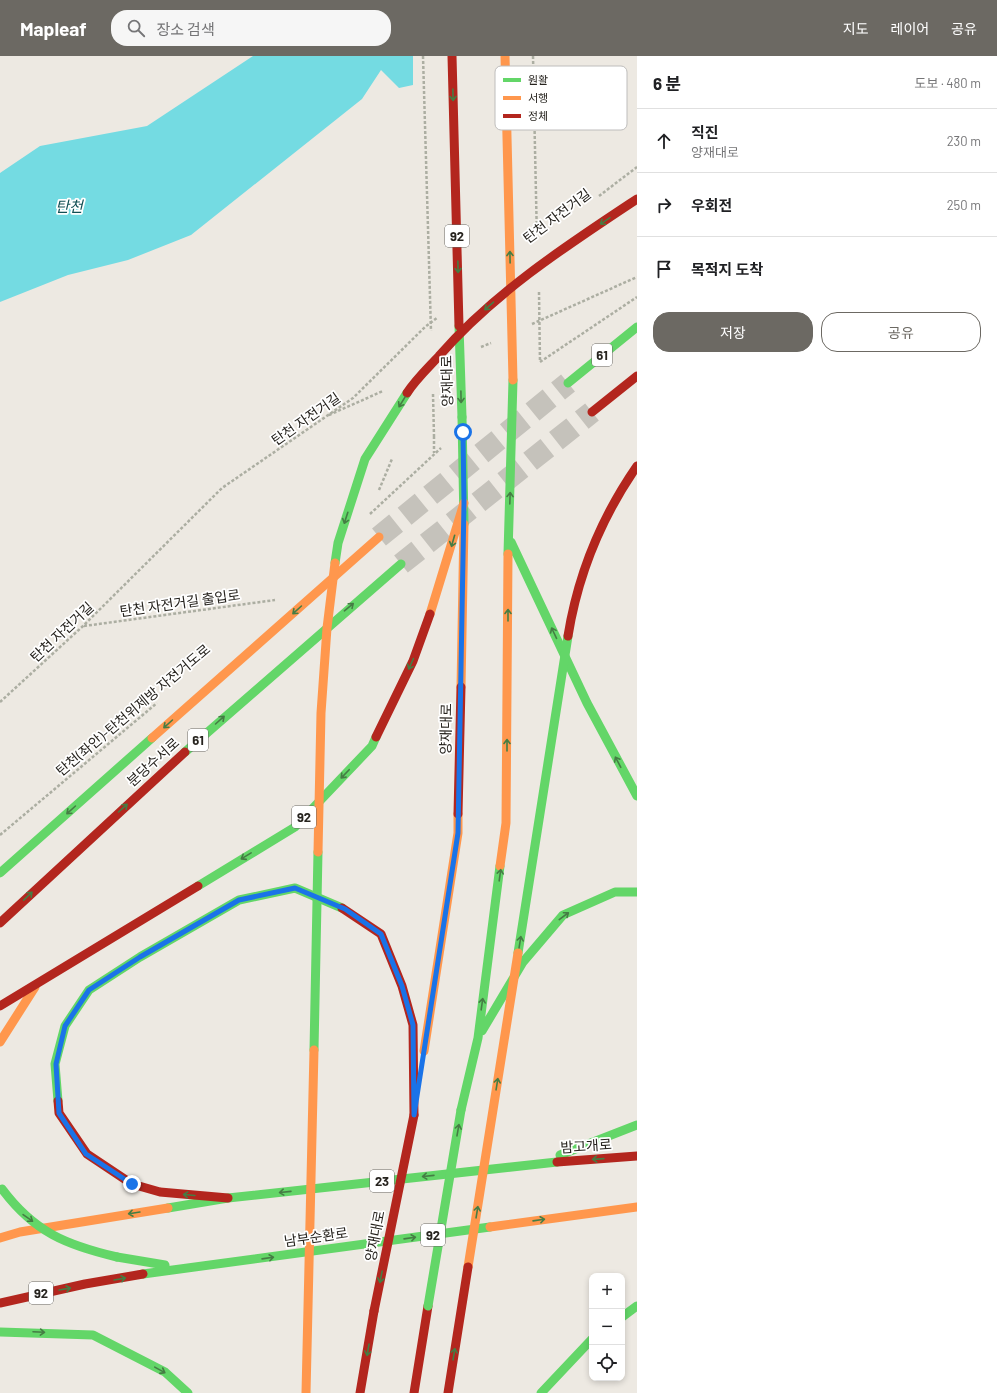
<!DOCTYPE html>
<html lang="ko">
<meta charset="utf-8">
<style>
body{margin:0;font-family:Barlow,"Noto Sans KR",sans-serif;background:#f6f6f6;color:#202124}
.controls{position:absolute;right:12px;bottom:12px;display:grid;overflow:hidden;border-radius:8px;box-shadow:0 2px 6px #0003}
.controls button{width:36px;height:36px;display:grid;place-items:center;padding:0;border:0;border-bottom:1px solid #e0e0e0;background:#fff;color:#202124;font:20px sans-serif}
.stop{position:absolute;width:12px;height:12px;margin:-9px;border:3px solid #1a73e8;border-radius:50%;background:#fff}
.stop.end{background:#1a73e8;border-color:#fff;box-shadow:0 1px 4px #0008}
.list{margin:0;padding:0;list-style:none}
h2{display:flex;justify-content:space-between;align-items:center;height:52px;margin:0;padding:0 16px;font-size:17px}
h2 small{font-size:13px;font-weight:400;color:#757577}
.list li{display:grid;grid-template-columns:26px 1fr auto;gap:12px;align-items:center;box-sizing:border-box;height:64px;padding:0 16px;border-top:1px solid #e0e0e0}
.list b{display:block;font-size:15px;white-space:nowrap}
.list p{margin:0;font-size:13px;white-space:nowrap;color:#757577}
.list em{font-size:13px;font-style:normal;color:#757577}
.actions{display:flex;gap:8px;padding:12px 16px}
.actions a{flex:1;padding:9px 0;border:1px solid #6c6963;border-radius:16px;text-align:center;font-size:14px;color:#6c6963}
.actions .main{background:#6c6963;color:#fff}
.icon{flex:none;width:22px;height:22px;fill:none;stroke:currentColor;stroke-width:2;stroke-linecap:round;stroke-linejoin:round}
.map{position:relative;flex:none;width:637px;height:1337px;overflow:hidden}
header{display:flex;align-items:center;gap:24px;box-sizing:border-box;height:56px;padding:0 20px;background:#6c6963;color:#fff}
header strong{font-size:19px}
nav{display:flex;gap:22px;margin-inline-start:auto;font-size:14px}
.search{width:280px;height:36px;background:#f6f6f6;display:flex;align-items:center;gap:10px;box-sizing:border-box;padding:0 14px;border-radius:16px;color:#757577;font-size:15px}
main{display:flex}
aside{flex:1;background:#fff}
.map>svg:first-child{display:block}
.water{fill:#74dbe2}
.pier{fill:#ede9e2}
.lines{fill:none;stroke-linecap:round;stroke-linejoin:round}
.highway-tunnel{stroke:#c5c2bb;stroke-width:22;stroke-dasharray:22 11;stroke-linecap:butt}
.path{stroke:#acaea2;stroke-width:2.5;stroke-dasharray:3 2;stroke-linecap:butt}
.fast{stroke:#63d668;stroke-width:9}
.slow{stroke:#ff974d;stroke-width:9}
.jam{stroke:#b3261e;stroke-width:9}
.path-bridge{stroke:#acaea2;stroke-width:2.5;stroke-dasharray:3 2;stroke-linecap:butt}
.fast-bridge{stroke:#63d668;stroke-width:9}
.slow-bridge{stroke:#ff974d;stroke-width:9}
.jam-bridge{stroke:#b3261e;stroke-width:9}
.oneway{stroke:#457d44}
.route{stroke:#1a73e8;stroke-width:5}
.labels{text-anchor:middle;stroke-width:3.5;stroke-linejoin:round;paint-order:stroke}
.shield{fill:#fff;stroke:#686662;stroke-width:1}
.shield-label{font-size:13px;font-weight:bold;fill:#27241f}
.street-label{font-size:14px;fill:#27241f;stroke:#fff}
.water-label{font-size:15px;font-style:italic;fill:#104f54;stroke:#fff}
.key{fill:#fff;stroke:#bebdbc;stroke-width:1}
.key-label{font-size:11px;fill:#27241f}
</style>
<header>
<strong>Mapleaf</strong>
<div class="search"><svg class="icon" aria-label="search" viewBox="0 0 24 24"><circle cx="10" cy="10" r="6"/><path d="M15 15l6 6"/></svg>장소 검색</div>
<nav><a>지도</a><a>레이어</a><a>공유</a></nav>
</header>
<main>
<div class="map">
<svg width="637" height="1337" viewBox="0 0 637 1337">
<rect width="100%" height="100%" fill="#ede9e2"/>
<path class="water" d="M253,0h192l-32,29 -14,3 -18,-18 -19,29 -171,136 -63,25 -60,15 -68,27v-129l40,-27 107,-20z"/>
<path class="pier" d="M413,0h34l-34,31z"/>
<g class="lines">
<path class="highway-tunnel" d="M379,481l189,-154
M401,508l191,-152"/>
<path class="path" d="M599,140l38,-29
M532,268l105,-47
M481,291l10,-4
M540,306l97,-65
M329,359l54,-24
M434,380v17
M379,434l13,-31
M370,458l71,-66
M84,570l191,-26
M0,646l83,-76 139,-138 131,-90 72,-71 13,-10
M0,779l157,-132"/>
<path class="fast" d="M568,327l69,-56
M462,361l2,107
M511,486l76,161 50,93
M508,498l5,-174
M185,696l216,-188
M0,817l152,-135
M198,830l97,-59 77,-81 4,-9
M482,975l41,-69 40,-47 52,-23h22
M58,1045l-3,-37 10,-38 24,-36 51,-33 99,-57 56,-12 47,20
M461,1054l17,-72 22,-172
M560,1099l77,-30
M168,1152l60,-10 329,-36
M117,1201l48,8
M143,1218l347,-47
M622,1261l15,-11
M0,1276l93,3 72,37 23,21
M541,1337l51,-54"/>
<path class="slow" d="M430,558l34,-111
M461,631l3,-163
M152,682l227,-201
M500,810l6,-43 2,-269
M0,986l35,-55
M424,995l34,-218v-19
M490,1171l147,-20
M0,1182l20,-6 148,-24"/>
<path class="jam" d="M592,356l45,-36
M376,681l37,-76 17,-47
M458,758l3,-127
M342,852l39,26 21,52 11,39 1,90
M0,867l185,-171
M0,950l198,-120
M58,1045l1,12 28,41 45,30 28,8 68,6
M557,1106l80,-6
M0,1247l85,-19 58,-10
M360,1337l14,-82
M414,1337l14,-87"/>
<path class="path-bridge" d="M423,0l8,275
M533,0l4,185
M539,236l1,70
M433,338l1,42"/>
<path class="fast-bridge" d="M459,270l3,91
M335,507l3,-20 27,-84 42,-66
M518,897l50,-317
M314,994l4,-198
M2,1133c32,43 64,56 115,68
M428,1250l33,-196"/>
<path class="slow-bridge" d="M505,0l8,324
M318,796l3,-139 6,-85 8,-65
M468,1211l50,-314
M306,1337l8,-343"/>
<path class="jam-bridge" d="M452,0l7,270
M407,337c9,-14 21,-25 32,-37 56,-64 127,-110 198,-157
M568,580c10,-62 33,-118 69,-170
M374,1255l40,-196
M448,1337l20,-126"/>
</g>
<defs><path id="oneway-shaft" d="M-6 0H5M1.5-3L5.5 0L1.5 3" fill="none" stroke-width="1.6" stroke-linecap="round" stroke-linejoin="round"/></defs>
<g class="oneway">
<use href="#oneway-shaft" transform="translate(453 39) rotate(89)"/>
<use href="#oneway-shaft" transform="translate(605 165) rotate(146)"/>
<use href="#oneway-shaft" transform="translate(510 201) rotate(-91)"/>
<use href="#oneway-shaft" transform="translate(458 211) rotate(89)"/>
<use href="#oneway-shaft" transform="translate(489 250) rotate(139)"/>
<use href="#oneway-shaft" transform="translate(461 341) rotate(89)"/>
<use href="#oneway-shaft" transform="translate(402 346) rotate(122)"/>
<use href="#oneway-shaft" transform="translate(510 442) rotate(-88)"/>
<use href="#oneway-shaft" transform="translate(346 462) rotate(108)"/>
<use href="#oneway-shaft" transform="translate(453 485) rotate(106)"/>
<use href="#oneway-shaft" transform="translate(349 551) rotate(-40)"/>
<use href="#oneway-shaft" transform="translate(297 554) rotate(138)"/>
<use href="#oneway-shaft" transform="translate(508 559) rotate(-90)"/>
<use href="#oneway-shaft" transform="translate(554 577) rotate(-115)"/>
<use href="#oneway-shaft" transform="translate(411 608) rotate(114)"/>
<use href="#oneway-shaft" transform="translate(220 664) rotate(-42)"/>
<use href="#oneway-shaft" transform="translate(168 668) rotate(138)"/>
<use href="#oneway-shaft" transform="translate(507 689) rotate(-90)"/>
<use href="#oneway-shaft" transform="translate(618 706) rotate(-118)"/>
<use href="#oneway-shaft" transform="translate(345 718) rotate(134)"/>
<use href="#oneway-shaft" transform="translate(123 752) rotate(-42)"/>
<use href="#oneway-shaft" transform="translate(71 754) rotate(138)"/>
<use href="#oneway-shaft" transform="translate(246 800) rotate(149)"/>
<use href="#oneway-shaft" transform="translate(500 819) rotate(-82)"/>
<use href="#oneway-shaft" transform="translate(28 840) rotate(-44)"/>
<use href="#oneway-shaft" transform="translate(564 860) rotate(-37)"/>
<use href="#oneway-shaft" transform="translate(520 886) rotate(-81)"/>
<use href="#oneway-shaft" transform="translate(482 948) rotate(-82)"/>
<use href="#oneway-shaft" transform="translate(497 1028) rotate(-81)"/>
<use href="#oneway-shaft" transform="translate(458 1074) rotate(-80)"/>
<use href="#oneway-shaft" transform="translate(598 1103) rotate(176)"/>
<use href="#oneway-shaft" transform="translate(428 1120) rotate(174)"/>
<use href="#oneway-shaft" transform="translate(285 1136) rotate(174)"/>
<use href="#oneway-shaft" transform="translate(189 1139) rotate(-175)"/>
<use href="#oneway-shaft" transform="translate(477 1156) rotate(-81)"/>
<use href="#oneway-shaft" transform="translate(134 1157) rotate(171)"/>
<use href="#oneway-shaft" transform="translate(28 1162) rotate(35)"/>
<use href="#oneway-shaft" transform="translate(539 1164) rotate(-8)"/>
<use href="#oneway-shaft" transform="translate(410 1182) rotate(-8)"/>
<use href="#oneway-shaft" transform="translate(268 1202) rotate(-8)"/>
<use href="#oneway-shaft" transform="translate(381 1221) rotate(101)"/>
<use href="#oneway-shaft" transform="translate(120 1223) rotate(-10)"/>
<use href="#oneway-shaft" transform="translate(65 1233) rotate(-10)"/>
<use href="#oneway-shaft" transform="translate(39 1276) rotate(3)"/>
<use href="#oneway-shaft" transform="translate(368 1294) rotate(100)"/>
<use href="#oneway-shaft" transform="translate(454 1298) rotate(-81)"/>
<use href="#oneway-shaft" transform="translate(160 1314) rotate(29)"/>
</g>
<g class="lines">
<path class="route" d="M132,1128l-46,-30 -27,-41 -3,-49 9,-38 24,-36 51,-33 99,-57 56,-12 50,21 36,25 21,52 11,39 1,90 44,-282 6,-330 -1,-71"/>
</g>
<g class="labels">
<g class="shield">
<rect x="445" y="169" width="24" height="22" rx="3"/>
<rect x="592" y="288" width="20" height="22" rx="3"/>
<rect x="188" y="673" width="20" height="22" rx="3"/>
<rect x="292" y="750" width="24" height="22" rx="3"/>
<rect x="370" y="1114" width="24" height="22" rx="3"/>
<rect x="421" y="1168" width="24" height="22" rx="3"/>
<rect x="29" y="1226" width="24" height="22" rx="3"/>
</g>
<g class="shield-label">
<text x="457" y="185">92</text>
<text x="602" y="304">61</text>
<text x="198" y="689">61</text>
<text x="304" y="766">92</text>
<text x="382" y="1130">23</text>
<text x="433" y="1184">92</text>
<text x="41" y="1242">92</text>
</g>
<g class="street-label">
<text transform="translate(557 160) rotate(-37)" y="5">탄천 자전거길</text>
<text transform="translate(447 325) rotate(-91)" y="5">양재대로</text>
<text transform="translate(306 363) rotate(-35)" y="5">탄천 자전거길</text>
<text transform="translate(180 547) rotate(-8)" y="5">탄천 자전거길 출입로</text>
<text transform="translate(62 576) rotate(-43)" y="5">탄천 자전거길</text>
<text transform="translate(133 654) rotate(-40)" y="5">탄천(좌안)-탄천위제방 자전거도로</text>
<text transform="translate(446 673) rotate(-89)" y="5">양재대로</text>
<text transform="translate(153 706) rotate(-42)" y="5">분당수서로</text>
<text transform="translate(586 1090) rotate(-4)" y="5">밤고개로</text>
<text transform="translate(375 1180) rotate(-79)" y="5">양재대로</text>
<text transform="translate(316 1181) rotate(-8)" y="5">남부순환로</text>
</g>
<g class="water-label">
<text x="69" y="156">탄천</text>
</g>
</g>
<rect x="495" y="10" width="132" height="64" rx="6" class="key"/>
<rect x="503" y="22" width="18" height="4" fill="#63d668"/>
<rect x="503" y="40" width="18" height="4" fill="#ff974d"/>
<rect x="503" y="58" width="18" height="4" fill="#b3261e"/>
<g class="key-label">
<text x="528" y="28">원활</text>
<text x="528" y="46">서행</text>
<text x="528" y="64">정체</text>
</g>
</svg>
<div class="controls">
<button>+</button>
<button>−</button>
<button><svg class="icon" aria-label="locate" viewBox="0 0 24 24"><circle cx="12" cy="12" r="6"/><path d="M12 2v4M12 18v4M2 12h4M18 12h4"/></svg></button>
</div>
<div class="stop" style="left:463px;top:376px"></div>
<div class="stop end" style="left:132px;top:1128px"></div>
</div>
<aside>
<h2>6 분<small>도보 · 480 m</small></h2>
<ul class="list">
<li><svg class="icon" aria-label="ahead" viewBox="0 0 24 24"><path d="M12 20V5M6 11l6-6 6 6"/></svg><div><b>직진</b><p>양재대로</p></div><em>230 m</em></li>
<li><svg class="icon" aria-label="right" viewBox="0 0 24 24"><path d="M7 20v-9h11M14 6l5 5-5 5"/></svg><div><b>우회전</b></div><em>250 m</em></li>
<li><svg class="icon" aria-label="arrive" viewBox="0 0 24 24"><path d="M6 21V4h12l-3 4 3 4H6"/></svg><div><b>목적지 도착</b></div></li>
</ul>
<div class="actions"><a class="main">저장</a><a>공유</a></div>
</aside>
</main>
